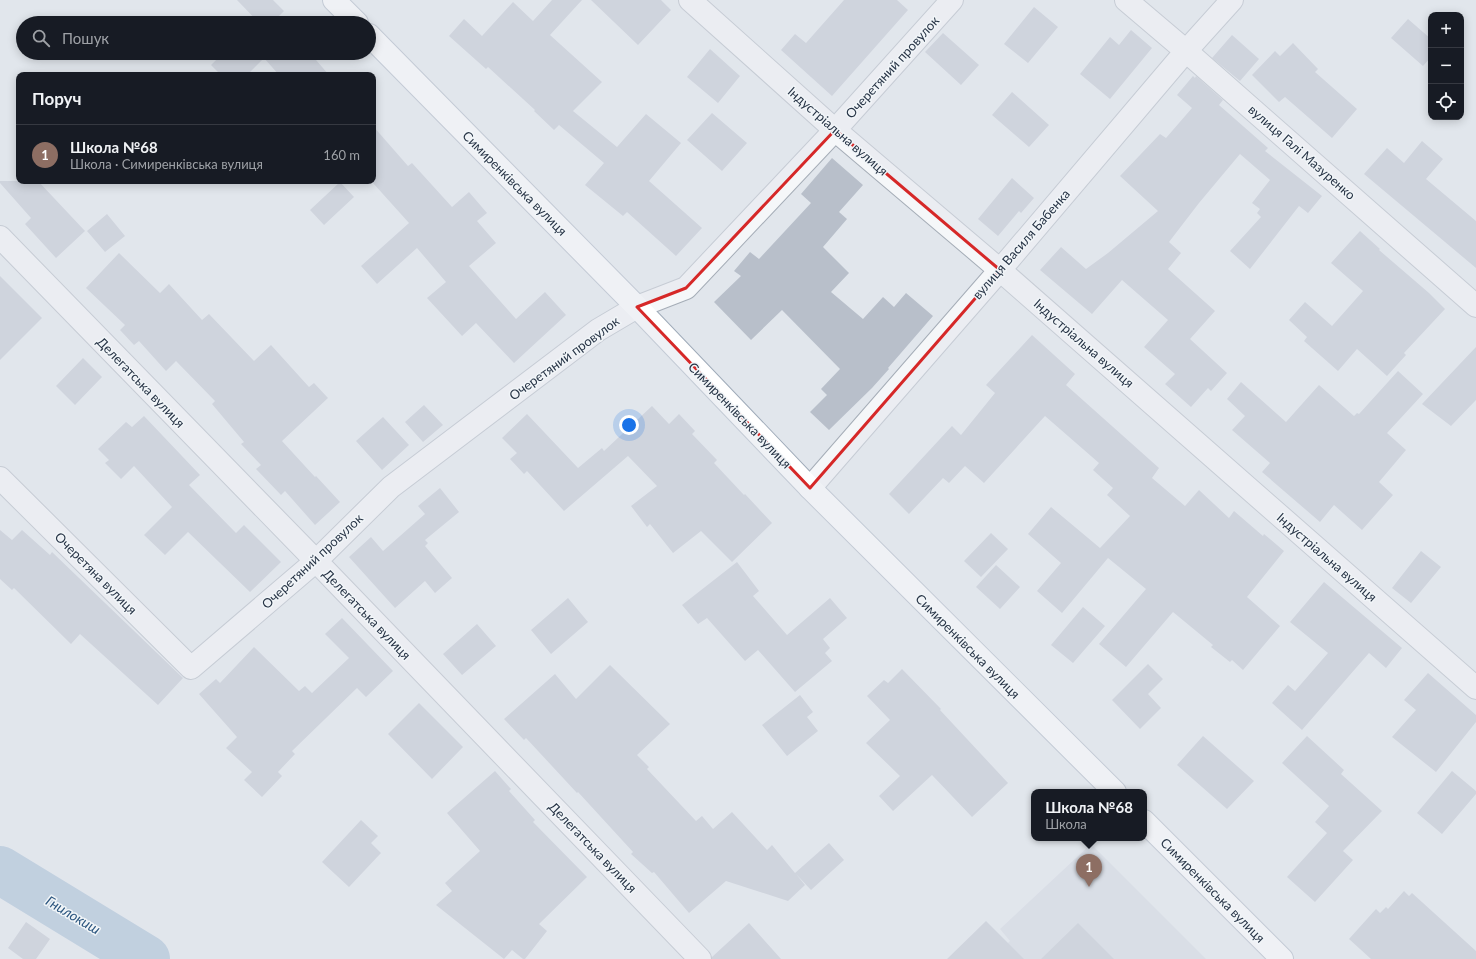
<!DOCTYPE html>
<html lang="uk">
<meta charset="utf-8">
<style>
body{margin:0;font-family:Lato,sans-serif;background:#242831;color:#f1f3f6}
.controls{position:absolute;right:12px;top:12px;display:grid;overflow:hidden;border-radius:8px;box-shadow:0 2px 10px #0003}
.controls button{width:36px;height:36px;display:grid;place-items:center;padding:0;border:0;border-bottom:1px solid #363941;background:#171b24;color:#f1f3f6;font:20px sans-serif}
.you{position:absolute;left:629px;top:425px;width:14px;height:14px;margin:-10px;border:3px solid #fff;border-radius:50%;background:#1a73e8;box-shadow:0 0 0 6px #1a73e833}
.badge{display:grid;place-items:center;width:26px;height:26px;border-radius:50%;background:#7c3aed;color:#fff;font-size:13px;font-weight:700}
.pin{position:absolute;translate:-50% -33px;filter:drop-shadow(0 1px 2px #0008)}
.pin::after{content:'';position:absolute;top:21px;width:14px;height:12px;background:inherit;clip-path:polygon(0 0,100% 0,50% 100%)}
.popup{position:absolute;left:1031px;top:789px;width:116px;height:52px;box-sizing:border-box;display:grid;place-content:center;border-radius:8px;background:#171b24;filter:drop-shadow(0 1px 3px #0005);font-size:13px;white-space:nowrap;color:#9ea1a6}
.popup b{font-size:15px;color:#f1f3f6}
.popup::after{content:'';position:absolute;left:50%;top:100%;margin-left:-8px;border:8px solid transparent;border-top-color:#171b24}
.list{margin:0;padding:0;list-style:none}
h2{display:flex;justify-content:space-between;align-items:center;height:52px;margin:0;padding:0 16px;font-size:17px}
h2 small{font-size:13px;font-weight:400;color:#9ea1a6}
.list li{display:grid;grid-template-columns:26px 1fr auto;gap:12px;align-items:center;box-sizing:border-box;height:60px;padding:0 16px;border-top:1px solid #363941}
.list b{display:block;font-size:15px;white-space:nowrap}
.list p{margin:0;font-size:13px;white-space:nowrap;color:#9ea1a6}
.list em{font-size:13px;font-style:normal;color:#9ea1a6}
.icon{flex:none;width:22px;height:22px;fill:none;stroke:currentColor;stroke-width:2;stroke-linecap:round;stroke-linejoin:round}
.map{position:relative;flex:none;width:1476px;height:959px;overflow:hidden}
.search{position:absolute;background:#171b24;box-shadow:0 2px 10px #0003;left:16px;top:16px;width:360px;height:44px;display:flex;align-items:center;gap:10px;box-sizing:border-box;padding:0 14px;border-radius:22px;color:#9ea1a6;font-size:15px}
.panel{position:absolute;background:#171b24;box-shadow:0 2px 10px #0003;left:16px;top:72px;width:360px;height:112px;border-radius:8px}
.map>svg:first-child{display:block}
.built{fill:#cfd5de}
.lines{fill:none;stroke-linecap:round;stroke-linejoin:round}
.river{stroke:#99b6cf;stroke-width:48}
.building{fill:#b8bfca}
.minor-casing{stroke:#a5adb7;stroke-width:24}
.major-casing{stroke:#9fabb9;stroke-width:24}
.minor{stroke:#f5f7f9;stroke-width:22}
.major{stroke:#fff;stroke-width:22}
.marked{fill:none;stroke:#d62828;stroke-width:3;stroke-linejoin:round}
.labels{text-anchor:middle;stroke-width:3;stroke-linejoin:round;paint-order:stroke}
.street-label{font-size:13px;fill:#273446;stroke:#f1f5f8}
.water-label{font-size:14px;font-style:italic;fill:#2c567f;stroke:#f1f5f8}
</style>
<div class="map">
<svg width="1476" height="959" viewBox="0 0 1476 959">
<rect width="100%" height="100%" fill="#e1e6ec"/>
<path class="built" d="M1091,844l115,115h-216l20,-18 -10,-12z"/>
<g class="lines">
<path class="river" d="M0,870l146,89"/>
</g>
<path class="building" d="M237,0h36l11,11 -12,12h-13z
M552,0h30l-32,35 52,47 -29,29 44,36 29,-33 35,29 -32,38 53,47 -26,28 -49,-44 -4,4 -38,-31 19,-22 -45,-38 -5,5 -20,-19 1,-1 -47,-43 -2,2 -37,-33 15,-17 18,17 31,-34 20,19z
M591,0h70l10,10 -33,35z
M844,0h53l11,10 -76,86 -51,-46 14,-16 11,9z
M1034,7l24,20 -30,36 -24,-19z
M1408,19l23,20v18l-8,9 -32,-28z
M1131,30l21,18 -42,51 -30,-25 30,-37 9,8z
M943,33l36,32 -18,20 -36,-33z
M1232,35l27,24 -19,22 -28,-23z
M1293,43l25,26 -3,3 42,37 -25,29 -47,-41 -6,5 -27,-27 23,-24 5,5z
M710,49l30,27 -22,27 -31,-26z
M223,53h87l19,22h-50l-15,-17 -17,17h-26l-10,-10z
M1193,76l2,2 1,-2 27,24 -4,5 49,43 -3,3 57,45 -14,17 -9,-7 -49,63 -20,-18 31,-34 -4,-4 3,-4 -8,-6 18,-23 -30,-26 -41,49 -30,39 12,11 -13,16 47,42 -25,28 37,34 -16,18 -3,-3 -17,19 -26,-23 10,-10 -31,-27 24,-27 -46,-40 -30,34 -52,-44 21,-23 25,22 22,-16 50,-42 -38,-35 40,-42 6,4 26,-30 -15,-13z
M1012,92l37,33 -20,22 -37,-32z
M712,113l35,30 -25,28 -35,-31z
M373,126l35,40 4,-3 40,44 17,-15 18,21 -10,8 19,22 -27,23 47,53 29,-27 21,23 -52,48 -38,-40 -14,13 -35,-38 19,-16 -29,-34 -40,36 -16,-18 48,-43 -36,-40z
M1422,141l21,18 -17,20 50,42v47l-112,-94 23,-26 17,15z
M832,158l31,27 -24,27 8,7 -24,28 26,26 -18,19 32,27 20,-22 11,10 12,-14 27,23 -45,52 1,1 -17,19 -43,42 -19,-18 17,-17 -6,-6 19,-20 -58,-59 -31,30 -37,-38 27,-26 -7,-5 16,-19 9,7 52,-56 -10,-9z
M1012,178l22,20 -13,15 -2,-2 -21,25 -20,-17z
M0,181h38l47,50 -29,27 -31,-34 6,-6 -31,-35z
M340,182l14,15 -30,28 -14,-15z
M107,214l18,22 -20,16 -18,-21z
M1360,231l20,18 -1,1 50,43 16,16 -41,44 2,2 -19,21 -30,-27 -19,22 -34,-30 3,-4 -18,-17 16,-18 27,24 31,-35 -32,-28z
M119,253l41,40 9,-9 33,36 7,-6 45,47 17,-16 38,42 5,-4 14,15 -46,43 33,36 1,-1 24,26 -25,23 -30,-34 -4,4 -25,-26 5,-4 -20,-21 3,-2 -32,-38 3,-3 -39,-40 -10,10 -27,-30 -5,4 -14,-15 5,-5 -39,-37z
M0,276l42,42 -42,42z
M1032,335l43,39 -9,11 93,83 -7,10 33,28 14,-16 30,28 5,-7 29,25 1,-2 20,17 -37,46 33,29 -37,44 -11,-10 -2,2 -19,-15 2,-2 -40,-33 -47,55 -27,-23 47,-55 -38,-31 -46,55 -25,-22 24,-28 -33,-29 23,-27 49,41 30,-32 -23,-21 6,-7 -20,-18 6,-7 -54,-47 -61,67 -19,-17 -16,17 -6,-5 -34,36 -20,-20 63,-68 9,9 34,-42 -9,-8z
M1476,347v53l-25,26 -29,-22z
M83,358l19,19 -27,28 -19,-19z
M1398,371l25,23 -36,39 19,17 -27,32 14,13 -31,35 -28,-25 -14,17 -58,-50 8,-9 -38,-33 13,-14 -18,-17 14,-17 45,40 33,-37 35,31 3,-3 2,1z
M424,405l19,20 -20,17 -18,-20z
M652,406l17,18 10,-10 16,17 -3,3 25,26 -3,3 30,32 1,-1 27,29 -40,39 -31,-31 -28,22 -23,-29 -3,3 -16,-21 26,-20 -29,-30 -64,55 -37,-40 -3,3 -14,-15 7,-6 -15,-15 25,-24 51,54 24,-20 2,3z
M144,416l56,59 -11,10 47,48 8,-8 37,37 -31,30 -62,-60 -23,23 -21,-20 28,-28 -38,-41 -13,13 -16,-16 4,-3 -11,-11 28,-27 6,5z
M383,417l26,28 -27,25 -26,-29z
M440,488l19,24 -34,28 3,3 -3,3 27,32 -17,15 -10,-12 -30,27 -46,-51 22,-20 12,14 42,-37 -7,-8z
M0,530l12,10 10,-10 28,25 2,-3 131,126 -25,27 -78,-71 -9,10 -57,-56 -2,2 -12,-11z
M991,533l17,16 -27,28 -17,-16z
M1421,551l20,16 -30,36 -19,-15z
M737,562l22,29 -6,5 34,39 43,-37 17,20 -24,21 7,9 -5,5 7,8 -37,31 -37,-42 -13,11 -38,-43 -9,6 -16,-19z
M996,565l24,22 -20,22 -24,-22z
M1324,582l78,66 -16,20 -17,-15 -67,77 -30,-27 16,-18 7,6 33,-38 -38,-31z
M568,598l20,24 -37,32 -20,-24z
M1083,607l22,19 -32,37 -22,-18z
M342,618l51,53 -27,26 -9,-9 -65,63 3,3 -17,18 4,4 -20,21 -18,-17 8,-8 -26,-24 11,-11 -38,-43 17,-15 4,4 34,-36 45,44 6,-5 7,7 37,-35 -24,-24z
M477,624l19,22 -34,29 -19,-21z
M1148,664l15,15 -15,15 13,14 -21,21 -28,-29z
M610,665l60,59 -33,31 12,12 -2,2 49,52 6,-5 11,13 19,-17 35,38 5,-5 23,28 34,-30 15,17 -33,30 -15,-16 9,11 -17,16 -62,-20 -37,32 -35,-41 -2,1 -21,-19 2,-2 -55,-60 -1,1 -51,-55 -2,2 -20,-21 51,-45 21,25z
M902,669l39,40 -1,1 68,73 -36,34 -40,-42 -39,36 -14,-15 21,-20 -34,-33 24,-23 -23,-24 17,-16 4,3z
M1428,673l48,42v7l-40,50 -44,-35 24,-27 -12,-10z
M800,695l13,17 -6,5 11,14 -31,25 -25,-31z
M419,703l44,44 -31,32 -44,-45z
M1203,736l51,45 -27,28 -50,-44z
M1307,736l37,34 -3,4 41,37 -39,40 10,9 -38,42 -28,-25 40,-44 -12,-11 14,-16 -47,-43z
M495,771l16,18 -2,2 26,29 -2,2 54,55 -48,47 8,7 -22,28h-2l-11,-9 -8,9 -68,-54 16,-14 -7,-8 35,-32 -33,-38z
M1452,771l24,20v3l-34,40 -25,-21z
M361,820l17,16 -7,7 10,10 -32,34 -27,-25z
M1404,891l5,5 3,-3 64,58v8h-105l-22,-20 27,-30 4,4 6,-6 2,2z
M986,921l38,38h-77z
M26,922l24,17 -14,20h-13l-15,-11z
M749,923l32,36h-69v-2z
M1078,923l36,36h-73z"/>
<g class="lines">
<defs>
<path id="minor" d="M690,0l145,130 165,140 476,418
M1126,0l60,51 290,255
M0,237l316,324 384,398
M0,478l191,190 125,-107 75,-74 207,-157 39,-23 49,-19 149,-158 117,-130
M810,488l190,-218 186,-219 46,-51"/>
<path id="major" d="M334,0l23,23
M369,35l268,272 173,181 305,304
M1144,821l138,138"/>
</defs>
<use href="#minor" class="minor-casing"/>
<use href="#major" class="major-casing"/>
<use href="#minor" class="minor"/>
<use href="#major" class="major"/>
</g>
<path d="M0 0H1476V959H0ZM835,130l165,140 -190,218 -173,-181 49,-19z" fill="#e1e6ec" fill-opacity=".55" fill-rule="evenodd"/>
<path class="marked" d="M835,130l165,140 -190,218 -173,-181 49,-19z"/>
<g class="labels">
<g class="street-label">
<text transform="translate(892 67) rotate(-48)" y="5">Очеретяний провулок</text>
<text transform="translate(838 131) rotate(41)" y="5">Індустріальна вулиця</text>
<text transform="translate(1302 152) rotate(41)" y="5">вулиця Галі Мазуренко</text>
<text transform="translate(515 183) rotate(45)" y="5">Симиренківська вулиця</text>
<text transform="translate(1021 244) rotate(-49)" y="5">вулиця Василя Бабенка</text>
<text transform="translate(1084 343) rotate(41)" y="5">Індустріальна вулиця</text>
<text transform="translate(564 358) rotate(-36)" y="5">Очеретяний провулок</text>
<text transform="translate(141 382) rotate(46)" y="5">Делегатська вулиця</text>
<text transform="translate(740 415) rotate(46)" y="5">Симиренківська вулиця</text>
<text transform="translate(1327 557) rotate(41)" y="5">Індустріальна вулиця</text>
<text transform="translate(312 561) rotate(-43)" y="5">Очеретяний провулок</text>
<text transform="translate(96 573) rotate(45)" y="5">Очеретяна вулиця</text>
<text transform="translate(367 614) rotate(46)" y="5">Делегатська вулиця</text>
<text transform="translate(968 646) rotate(45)" y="5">Симиренківська вулиця</text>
<text transform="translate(593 847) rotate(46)" y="5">Делегатська вулиця</text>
<text transform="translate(1213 890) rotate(45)" y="5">Симиренківська вулиця</text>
</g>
<g class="water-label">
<text transform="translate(73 915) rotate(31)" y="5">Гнилокиш</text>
</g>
</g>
</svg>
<div class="controls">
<button>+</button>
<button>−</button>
<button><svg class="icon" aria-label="locate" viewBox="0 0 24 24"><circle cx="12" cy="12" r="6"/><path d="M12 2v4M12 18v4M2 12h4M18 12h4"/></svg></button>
</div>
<div class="you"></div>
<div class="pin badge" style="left:1089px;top:887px;background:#8d6e63">1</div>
<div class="popup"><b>Школа №68</b>Школа</div>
<div class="search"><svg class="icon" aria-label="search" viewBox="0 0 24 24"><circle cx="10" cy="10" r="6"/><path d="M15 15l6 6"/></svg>Пошук</div>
<section class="panel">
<h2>Поруч<small></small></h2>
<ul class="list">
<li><span class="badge" style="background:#8d6e63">1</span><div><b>Школа №68</b><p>Школа · Симиренківська вулиця</p></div><em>160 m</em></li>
</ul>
</section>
</div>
